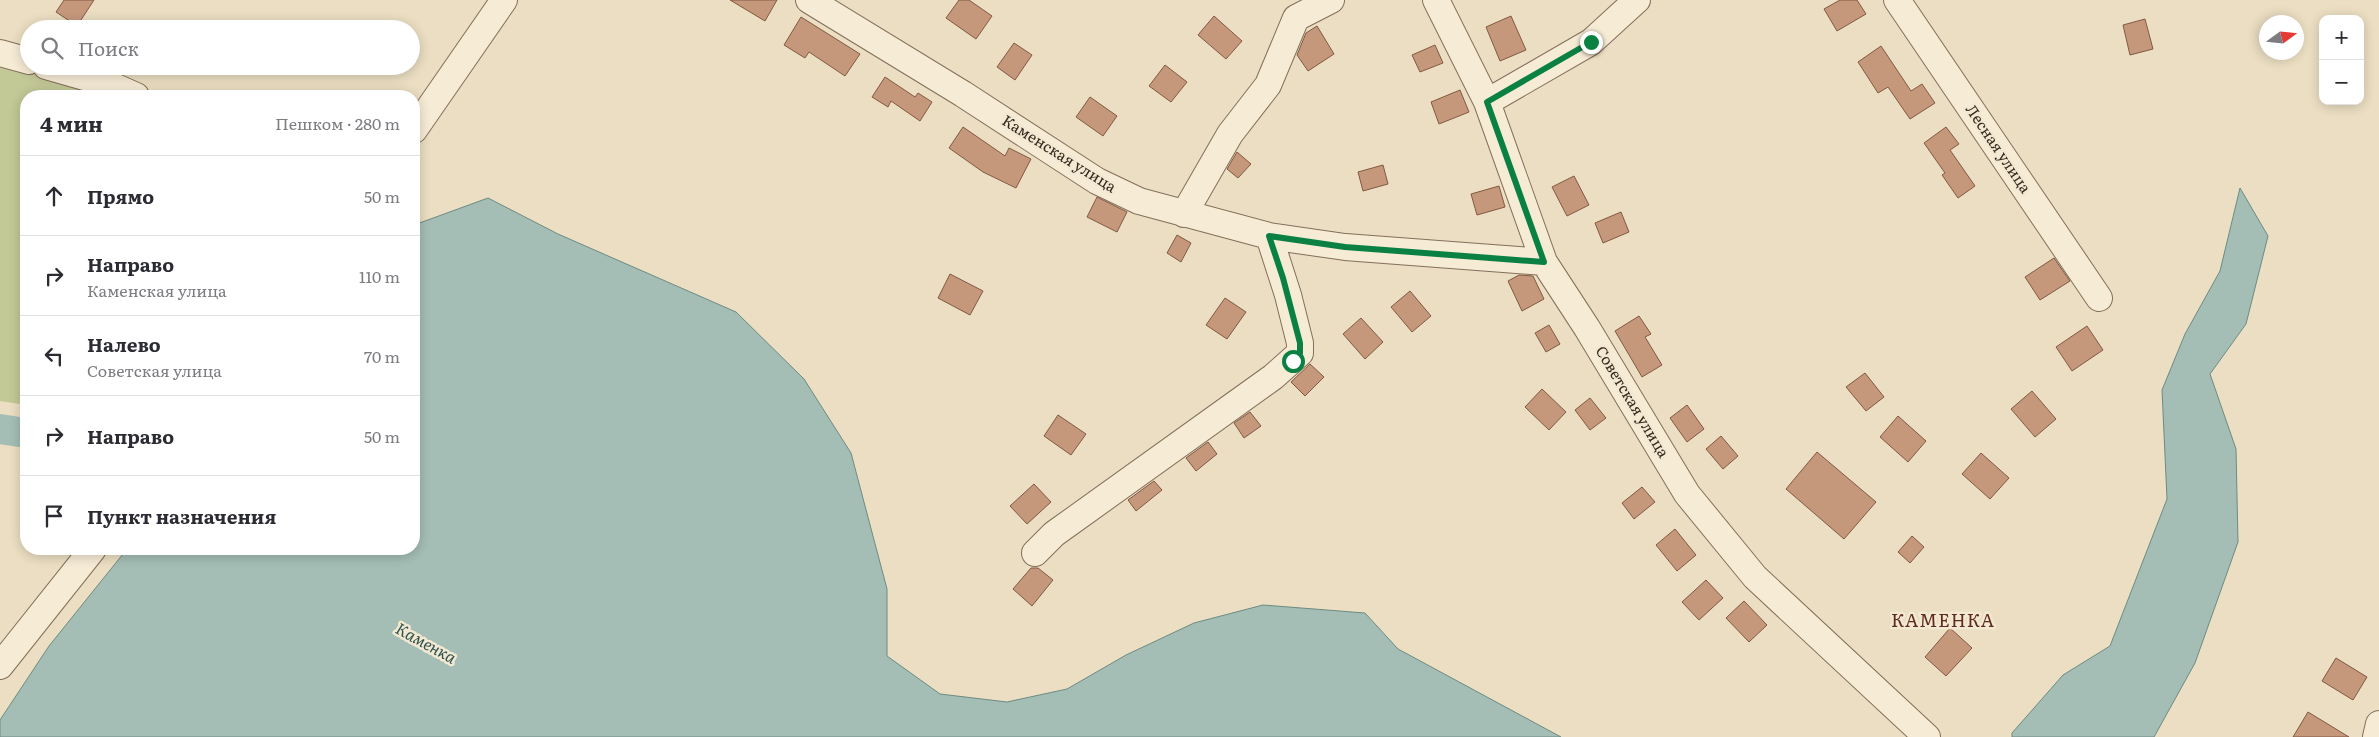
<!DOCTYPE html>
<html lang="ru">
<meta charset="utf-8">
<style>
body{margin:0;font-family:Literata,serif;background:#f2f2f3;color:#2b2b33}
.controls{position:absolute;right:15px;top:15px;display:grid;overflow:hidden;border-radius:10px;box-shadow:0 2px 12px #0003}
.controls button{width:45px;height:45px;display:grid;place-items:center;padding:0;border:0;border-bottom:1px solid #e1e1e2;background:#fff;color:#2b2b33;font:25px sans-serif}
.compass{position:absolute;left:2259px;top:15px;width:45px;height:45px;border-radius:50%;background:#fff;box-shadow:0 2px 12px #0003;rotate:75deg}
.stop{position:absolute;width:15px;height:15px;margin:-11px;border:4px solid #0b8043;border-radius:50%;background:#fff}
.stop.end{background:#0b8043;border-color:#fff;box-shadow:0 1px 5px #0008}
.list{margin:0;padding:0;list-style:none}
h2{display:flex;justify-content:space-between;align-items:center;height:65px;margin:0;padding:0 20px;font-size:21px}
h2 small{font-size:16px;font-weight:400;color:#7c7c81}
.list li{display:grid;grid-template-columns:32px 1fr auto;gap:15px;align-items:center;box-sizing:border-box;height:80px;padding:0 20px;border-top:1px solid #e1e1e2}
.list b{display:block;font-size:19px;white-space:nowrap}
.list p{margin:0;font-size:16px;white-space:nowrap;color:#7c7c81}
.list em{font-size:16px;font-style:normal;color:#7c7c81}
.icon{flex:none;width:28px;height:28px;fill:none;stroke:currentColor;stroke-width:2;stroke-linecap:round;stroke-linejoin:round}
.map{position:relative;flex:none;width:2379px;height:737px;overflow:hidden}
.search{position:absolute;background:#fff;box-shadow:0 2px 12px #0003;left:20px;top:20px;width:400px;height:55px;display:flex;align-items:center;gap:12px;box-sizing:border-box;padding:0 18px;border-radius:28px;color:#7c7c81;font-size:19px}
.panel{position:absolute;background:#fff;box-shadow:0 2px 12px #0003;left:20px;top:90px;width:400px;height:465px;border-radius:20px}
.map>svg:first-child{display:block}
.green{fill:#c3c897}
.water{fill:#a4beb5;stroke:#6c8b82}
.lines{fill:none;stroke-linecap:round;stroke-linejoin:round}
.river{stroke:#a4beb5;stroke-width:30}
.building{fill:#c6987b;stroke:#815942}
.minor-casing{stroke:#836f5b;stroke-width:28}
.minor{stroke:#f6ebd5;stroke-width:26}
.route{stroke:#0b8043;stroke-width:6}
.labels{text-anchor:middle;stroke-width:5;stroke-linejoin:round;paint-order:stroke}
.street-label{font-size:15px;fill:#34281e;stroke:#f3e8d1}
.water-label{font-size:16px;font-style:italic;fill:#2e5350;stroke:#f3e8d1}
.quarter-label{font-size:18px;letter-spacing:1px;fill:#5e2c20;stroke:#f3e8d1}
</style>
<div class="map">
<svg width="2379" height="737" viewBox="0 0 2379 737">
<rect width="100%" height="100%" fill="#ebdec2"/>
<path class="green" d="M0,59l130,37h-104v309l-26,-4z"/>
<path class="water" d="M2240,188l28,48 -22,88 -36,50 26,75 2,93 -43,121 -41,74h-142v-4l51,-58 47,-29 57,-147 -5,-109 23,-56 35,-63z
M488,198l70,36 178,78 68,67 47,74 36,136v67l53,38 67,8 60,-13 59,-34 68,-32 69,-18 102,8 33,36 163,88h-1561v-17l49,-74 78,-97h287v-324z"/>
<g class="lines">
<path class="river" d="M0,429l26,4"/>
</g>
<path class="building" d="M64,0h30l-17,26 -21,-14z
M730,0h47l-12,21z
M959,0h10l23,16 -16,23 -30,-21z
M1840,0h17l9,14 -29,17 -13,-22z
M1214,16l28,25 -16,18 -28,-24z
M1511,16l15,34 -26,11 -14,-34z
M801,17l59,37 -15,22 -36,-24 -4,6 -21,-13z
M2145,19l8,30 -23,6 -7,-30z
M1317,26l17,28 -26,17 -11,-16 9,-22z
M1014,43l18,12 -17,25 -18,-13z
M1435,45l8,18 -23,9 -8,-17z
M1881,46l30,45 11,-7 13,19 -25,16 -22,-32 -10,6 -20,-31z
M1165,65l22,17 -16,20 -22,-16z
M885,77l30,20 3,-4 14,9 -12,19 -29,-20 -3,6 -16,-10z
M1460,90l9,22 -30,12 -8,-22z
M1090,97l27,19 -14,20 -27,-19z
M963,127l42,29 4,-8 22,11 -15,29 -33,-16 -34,-24z
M1946,127l13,17 -9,6 25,36 -17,12 -16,-23 3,-2 -21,-30z
M1237,152l14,12 -13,14 -11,-9z
M1383,165l5,19 -25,7 -5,-19z
M1574,176l15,29 -22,11 -15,-29z
M1499,186l6,21 -28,8 -6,-21z
M1097,197l30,15 -10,20 -30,-15z
M1621,212l8,20 -26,11 -8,-20z
M1177,235l14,8 -10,19 -14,-9z
M2054,258l16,23 -30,19 -15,-23z
M950,274l33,17 -13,24 -32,-17z
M1519,275l14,1 11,23 -22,12 -14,-30z
M1410,291l21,25 -19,16 -21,-25z
M1225,298l21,14 -19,27 -21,-14z
M1639,316l12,18 -6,3 17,28 -20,12 -27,-46z
M1361,318l22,24 -18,17 -22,-25z
M1549,325l11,19 -14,8 -11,-19z
M2087,326l16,24 -31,21 -16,-24z
M1310,364l14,13 -19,19 -14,-14z
M1865,373l19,24 -18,14 -20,-24z
M1542,389l24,23 -17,18 -24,-23z
M2032,391l24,28 -21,18 -24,-28z
M1590,398l16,20 -16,12 -15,-20z
M1687,405l17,24 -17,13 -17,-24z
M1250,412l11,14 -17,12 -10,-15z
M1058,415l28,19 -15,21 -27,-19z
M1898,416l28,25 -18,21 -28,-25z
M1721,436l17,20 -15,13 -17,-20z
M1208,442l9,12 -21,17 -10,-13z
M1817,452l59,50 -32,37 -58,-50z
M1981,453l28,25 -19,21 -28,-25z
M1154,481l8,9 -26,21 -8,-11z
M1034,484l17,18 -24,22 -17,-18z
M1642,487l13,15 -21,17 -12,-16z
M1675,529l21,26 -19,16 -21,-26z
M1912,536l12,11 -14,16 -12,-11z
M1031,568h7l15,12 -21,26 -19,-17z
M1706,580l17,18 -24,22 -17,-18z
M1744,601l23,24 -18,17 -23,-24z
M1950,628l22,20 -26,28 -21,-19z
M2336,658l31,19 -14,23 -31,-19z
M2308,712l41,25h-56z"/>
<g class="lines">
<defs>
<path id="minor" d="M809,0l154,94 134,87 42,20 130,35 76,11 199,15
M1436,0l51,102 57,160 43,66 100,166 68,83 172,160
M1897,0l202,298
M0,53l29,8
M46,66l63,18 27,12
M1487,102l104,-60 46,-42
M414,130l90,-130
M1184,214l46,-80 38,-49 28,-67 35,-18
M1035,553l19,-19 219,-157 27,-24v-10l-12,-48 -19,-59
M0,666l93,-117
M2376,737l3,-13"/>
</defs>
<use href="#minor" class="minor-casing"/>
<use href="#minor" class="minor"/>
</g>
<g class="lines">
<path class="route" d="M1293,361l7,-8v-10l-17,-65 -14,-42 76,11 199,15 -57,-160 104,-60"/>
</g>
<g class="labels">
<g class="street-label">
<text transform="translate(1998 149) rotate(56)" y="5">Лесная улица</text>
<text transform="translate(1059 154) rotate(32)" y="5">Каменская улица</text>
<text transform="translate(1632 402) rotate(59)" y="5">Советская улица</text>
</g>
<g class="water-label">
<text transform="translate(426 643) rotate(29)" y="6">Каменка</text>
</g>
<g class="quarter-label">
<text x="1943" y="627">КАМЕНКА</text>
</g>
</g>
</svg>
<div class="controls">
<button>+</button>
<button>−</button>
</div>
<svg class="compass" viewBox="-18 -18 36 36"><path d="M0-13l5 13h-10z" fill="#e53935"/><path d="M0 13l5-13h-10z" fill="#7c7c81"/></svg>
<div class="stop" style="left:1293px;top:361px"></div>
<div class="stop end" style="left:1591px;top:42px"></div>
<div class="search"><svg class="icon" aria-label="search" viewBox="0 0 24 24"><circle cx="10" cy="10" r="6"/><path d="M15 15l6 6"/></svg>Поиск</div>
<section class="panel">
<h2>4 мин<small>Пешком · 280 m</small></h2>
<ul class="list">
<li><svg class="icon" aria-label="ahead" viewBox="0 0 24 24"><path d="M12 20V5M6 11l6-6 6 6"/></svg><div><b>Прямо</b></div><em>50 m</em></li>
<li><svg class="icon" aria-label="right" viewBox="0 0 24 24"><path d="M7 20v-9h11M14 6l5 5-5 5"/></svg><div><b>Направо</b><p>Каменская улица</p></div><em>110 m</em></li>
<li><svg class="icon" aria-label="left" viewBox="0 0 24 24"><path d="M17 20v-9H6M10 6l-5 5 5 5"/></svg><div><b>Налево</b><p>Советская улица</p></div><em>70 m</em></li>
<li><svg class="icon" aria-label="right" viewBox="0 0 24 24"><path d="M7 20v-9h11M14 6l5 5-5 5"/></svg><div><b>Направо</b></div><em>50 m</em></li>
<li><svg class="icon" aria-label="arrive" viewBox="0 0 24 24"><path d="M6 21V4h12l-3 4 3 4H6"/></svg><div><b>Пункт назначения</b></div></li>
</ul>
</section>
</div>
